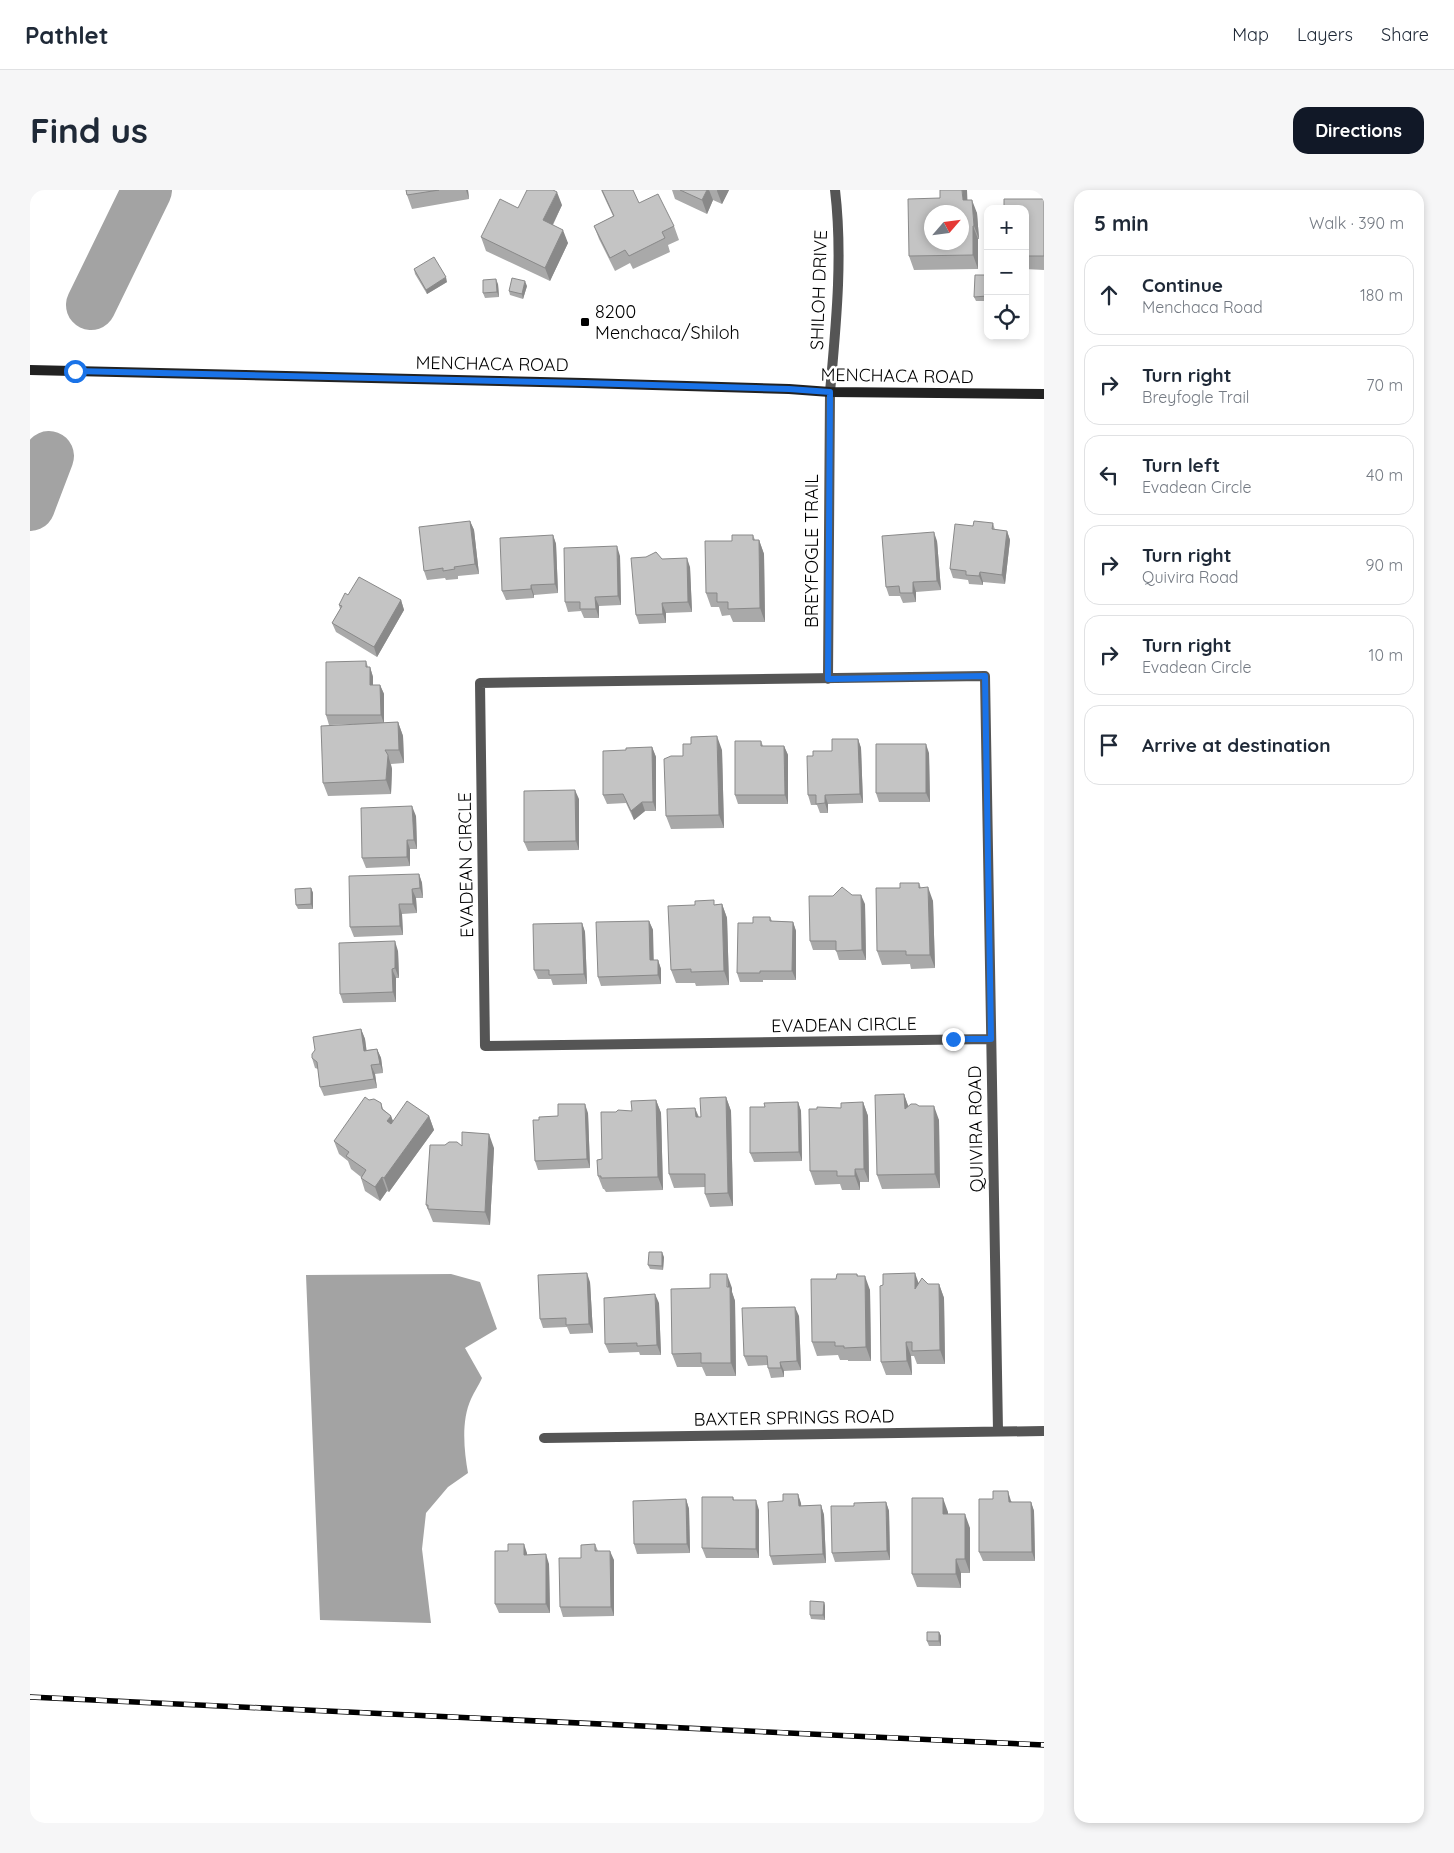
<!DOCTYPE html>
<meta charset="utf-8">
<style>
body{margin:0;font-family:Quicksand,sans-serif;background:#f6f6f7;color:#1f2937}
.controls{position:absolute;right:15px;top:15px;display:grid;overflow:hidden;border-radius:10px;box-shadow:0 2px 8px #0003}
.controls button{width:45px;height:45px;display:grid;place-items:center;padding:0;border:0;border-bottom:1px solid #e0e1e3;background:#fff;color:#1f2937;font:25px sans-serif}
.compass{position:absolute;left:894px;top:15px;width:45px;height:45px;border-radius:50%;background:#fff;box-shadow:0 2px 8px #0003;rotate:62deg}
.stop{position:absolute;width:15px;height:15px;margin:-11px;border:4px solid #1a73e8;border-radius:50%;background:#fff}
.stop.end{background:#1a73e8;border-color:#fff;box-shadow:0 1px 5px #0008}
.list{margin:0;padding:0;list-style:none}
h2{display:flex;justify-content:space-between;align-items:center;height:65px;margin:0;padding:0 20px;font-size:21px}
h2 small{font-size:16px;font-weight:400;color:#747a83}
.list li{display:grid;grid-template-columns:32px 1fr auto;gap:15px;align-items:center;box-sizing:border-box;height:80px;margin:0 10px 10px;padding:0 10px;border:1px solid #e0e1e3;border-radius:15px}
.list b{display:block;font-size:19px;white-space:nowrap}
.list p{margin:0;font-size:16px;white-space:nowrap;color:#747a83}
.list em{font-size:16px;font-style:normal;color:#747a83}
.icon{flex:none;width:28px;height:28px;fill:none;stroke:currentColor;stroke-width:2;stroke-linecap:round;stroke-linejoin:round}
.map{position:relative;flex:none;width:1014px;height:1633px;overflow:hidden;border-radius:15px}
header{display:flex;align-items:center;gap:30px;box-sizing:border-box;height:70px;padding:0 25px;background:#fff;border-bottom:1px solid #e0e1e3}
header strong{font-size:24px}
nav{display:flex;gap:28px;margin-inline-start:auto;font-size:18px}
.intro{display:flex;align-items:center;justify-content:space-between;box-sizing:border-box;height:120px;padding:0 30px}
h1{margin:0;font-size:35px}
.button{padding:12px 22px;border-radius:15px;background:#111827;color:#fff;font-size:18px;font-weight:700}
main{display:flex;gap:30px;padding:0 30px}
aside{flex:1;background:#fff;border-radius:15px;box-shadow:0 2px 8px #0003}
.map>svg:first-child{display:block}
.water{fill:#a3a3a3}
.lines{fill:none;stroke-linecap:round;stroke-linejoin:round}
.river{stroke:#a3a3a3;stroke-width:50}
.minor{stroke:#555;stroke-width:10}
.tertiary{stroke:#555;stroke-width:10}
.secondary{stroke:#222;stroke-width:10}
.rail-casing{stroke:#000;stroke-width:5.5}
.rail{stroke:#fff;stroke-width:4;stroke-dasharray:11;stroke-linecap:butt}
.wall{fill:#a9a9a9}
.shaded-wall{fill:#898989}
.building{fill:#c4c4c4;stroke:#898989;fill-rule:evenodd}
.route{stroke:#1a73e8;stroke-width:6}
.poi-dot{fill:#000;stroke:#fff;stroke-width:2}
.labels{text-anchor:middle;stroke-width:5;stroke-linejoin:round;paint-order:stroke}
.street-label{font-size:18px;fill:#000;stroke:#fff}
.poi-label{font-size:18px;fill:#000;stroke:#fff;text-anchor:start}
</style>
<header>
<strong>Pathlet</strong>
<nav><a>Map</a><a>Layers</a><a>Share</a></nav>
</header>
<div class="intro"><h1>Find us</h1><a class="button">Directions</a></div>
<main>
<div class="map">
<svg width="1014" height="1633" viewBox="0 0 1014 1633">
<rect width="100%" height="100%" fill="#fff"/>
<path class="water" d="M421,1084l29,8 17,47 -32,19 17,30c-3,7 -8,14 -11,21 -10,22 -7,51 -3,74l-20,14 -22,26 -4,36 9,74 -111,-3 -14,-345z"/>
<g class="lines">
<path class="river" d="M61,115l56,-115
M0,316l19,-50"/>
<path class="minor" d="M798,489l2,-287
M961,849l-506,7 -5,-363 505,-7 13,755
M514,1248l500,-7"/>
<path class="tertiary" d="M800,202c6,-67 13,-135 5,-202"/>
<path class="secondary" d="M0,180l554,13 205,6 41,3 214,2"/>
<defs>
<path id="rail" d="M0,1507l1014,48"/>
</defs>
<use href="#rail" class="rail-casing"/>
<use href="#rail" class="rail"/>
</g>
<path class="wall" d="M376,0h62l1,9 -57,10 -5,-14z
M571,0l38,13 35,23 5,14 -11,5 2,7 -37,17 -3,-6 -15,8 -16,-32 -5,-13 19,-10 -7,-15z
M642,0h57l-7,14 -9,-4 -6,14 -32,-15z
M910,8l27,2 10,13 2,26h-1v30l-64,1 -5,-14z
M1014,9v71l-19,-1v-60z
M532,15l-9,20 15,18 -18,38 -64,-30 -5,-14 37,-29z
M384,79l33,13 -20,12 -12,-20z
M958,85v26h-12l-2,-4z
M468,94l1,13 -14,1 -2,-5z
M497,96l-4,13 -13,-4 -1,-4z
M440,331l4,9 5,44 -21,2v3l-12,1 -1,-2 -18,2 -3,-9z
M963,333l2,7 12,1 3,9 -5,44 -22,-2v3l-14,-1 -1,-4 -15,-2 -3,-9 23,-43z
M523,345l3,9 2,49 -24,2v3l-28,2 -4,-9z
M723,345l2,5h4l5,14 1,68h-32l-3,-7 -8,1 -3,-9h-8l-5,-14 26,-52z
M907,351l4,49 -25,2v10l-13,1 -3,-7h-11l-3,-9z
M590,366l1,49 -22,1v12h-15l-3,-7 -13,1 -3,-10z
M632,369l28,8 2,45 -26,1v10l-27,1 -3,-9z
M318,405l53,5 3,10 -27,47 -41,-25 -4,-9 8,-14 -1,-4z
M336,471l2,6h2l3,10v8h7l4,9v29l14,-1 5,14 1,27 -13,1 1,5 -1,25 -63,2 -5,-13 31,-59 -25,1 -3,-10z
M828,549l3,9 2,55 -35,1v9h-8l-3,-8h-6l-3,-10 5,-39 19,-5z
M731,551l2,5h21l4,9v49h-50l-3,-9z
M622,557l4,10v54h-11l-11,9 -8,-17 -19,1 -4,-9 23,-45z
M692,560l2,78 -53,1 -5,-13 17,-60z
M899,563l1,49h-51l-3,-9z
M549,609v51l-51,1 -4,-9z
M386,626l1,33h-7v17l-44,2 -4,-10z
M389,684l3,9 1,15h-7l1,15 -15,1 1,21 -49,2 -4,-10z
M889,693l2,5 12,13 2,67 -24,1 -1,-5 -28,1 -5,-14z
M281,698l2,5v16h-15l-2,-4z
M686,714h6l5,14 2,67 -33,1 -1,-3h-19l-5,-13z
M835,714l1,56h-27l-3,-10h-23l-3,-9z
M740,727l2,4 21,1 3,9v49h-33v2h-23l-3,-9 16,-50z
M619,731l4,9v30h5l3,9v15l-60,2 -3,-9z
M552,733l3,9 2,52 -34,1 -2,-6h-13l-4,-9z
M368,761l1,27h-3v24l-53,1 -3,-9z
M331,839l4,10 1,11 11,-1 4,9 2,15 -8,1 2,14 -53,8 -4,-9 -2,-18 -3,-1 -3,-10z
M874,904l4,12h11l20,14 1,68 -58,1 -5,-14z
M696,907l5,14 2,95 -23,1 -5,-13v-7l-31,1 -5,-14 26,-66 4,9h2z
M626,910l5,13 2,77 -57,2 -2,-3h-1l-5,-13 4,-17 30,-48z
M768,912l3,9 1,50 -48,1 -4,-9 15,-46z
M833,912l5,14 1,66h-9v8h-18l-2,-6 -25,1 -5,-14 31,-63z
M351,913l2,6 8,7 2,5 36,-5 5,14 -45,62 -2,-1 -7,10 -15,-10 -4,-13v-1l-10,-8 -3,-8 -9,-7 -5,-13z
M558,923l2,55 -52,2 -3,-9 4,-41 19,-4z
M432,956l32,2 -4,77 -57,-3 -7,-17z
M634,1067l-1,13 -13,-1 -2,-4z
M827,1084l1,2 12,14 1,71h-23v-1h-8l-2,-5 -21,1 -5,-14 24,-63z
M560,1092l3,51 -23,1 -3,-7 -24,1 -3,-9z
M889,1093l9,1h11l5,14 1,66h-28l-3,-8h-3l1,19h-26l-5,-13z
M702,1098v4l3,9 1,75h-30l-4,-9h-25l-5,-13z
M629,1113l2,52h-21l-1,-3 -30,1 -4,-9z
M769,1126l2,54 -17,1v6l-13,1 -3,-10v-3l-20,1 -4,-10z
M768,1304l3,12 20,-1 3,10 2,48 -53,2 -3,-9 13,-55z
M703,1307l1,3 25,10v48h-53l-4,-10z
M656,1309l3,10 1,44 -53,1 -3,-10z
M981,1311l1,1h19l3,9 1,50h-52l-4,-9z
M856,1312l3,9 1,49 -55,2 -3,-9 22,-47z
M918,1322v2l22,14v45h-9v15l-44,-1 -5,-13z
M565,1354l3,7 16,9v56l-51,1 -3,-10 21,-49z
M497,1363v2l22,9 1,49h-51l-4,-9z
M794,1412l1,4v14l-14,-1 -1,-4z
M909,1442l2,4v10h-12l-2,-5z"/>
<path class="shaded-wall" d="M436,0h2l1,9z
M677,0h2l4,10 -6,14 -5,-14z
M687,0h12l-7,14 -5,-13z
M932,0h5l1,23 -5,-13z
M527,2l5,13 -14,29 -5,-14z
M942,10l5,13 2,26 -5,-13z
M943,36l5,13v30l-5,-14z
M533,40l5,13 -18,38 -5,-13z
M416,87l1,5 -20,12 -1,-4z
M466,89l2,5 1,13 -2,-5z
M495,91l2,5 -4,13 -1,-5z
M440,331l4,9 5,44 -4,-10z
M977,341l3,9 -5,44 -3,-9z
M904,342l3,9 4,49 -4,-9z
M523,345l3,9 2,49 -3,-9z
M729,350l5,14 1,68 -5,-14z
M587,356l3,10 1,49 -3,-9z
M657,368l3,9 2,45 -4,-10z
M950,382l3,10v3l-4,-9z
M883,392l3,10v10l-3,-9z
M501,395l3,10v3l-3,-9z
M565,407l4,9v12l-3,-9z
M371,410l3,10 -27,47 -3,-10z
M632,413l4,10v10l-3,-9z
M340,477l3,10v17l-3,-9z
M350,495l4,9v30l-3,-9z
M368,532l5,14 1,27 -5,-13z
M687,546l5,14 2,78 -5,-13z
M828,549l3,9 2,55 -3,-9z
M896,554l3,9 1,49 -4,-9z
M754,556l4,9v49l-3,-9z
M622,557l4,10v54l-3,-9z
M358,565l4,14 -1,25 -5,-14z
M545,600l4,9v51l-3,-9z
M795,605l3,9v9l-3,-10z
M612,612l3,9 -11,9 -3,-9z
M382,616l4,10 1,33 -3,-9z
M377,650l3,9v17l-3,-9z
M389,684l3,9 1,15 -3,-10z
M898,697l5,14 2,67 -5,-13z
M281,698l2,5v16l-2,-5z
M382,699l4,9 1,15 -4,-9z
M831,705l4,9 1,56 -4,-10z
M369,714l3,10 1,21 -3,-9z
M692,714l5,14 2,67 -5,-14z
M619,731l4,9 1,39 -4,-9z
M763,732l3,9v49l-4,-9z
M552,733l3,9 2,52 -3,-10z
M365,751l3,10 1,27 -4,-10z
M628,770l3,9v15l-3,-9z
M362,779l4,9v24l-3,-10z
M331,839l4,10 3,21 -4,-9z
M347,859l4,9 2,15 -3,-9z
M341,875l4,9 2,14 -3,-9z
M874,904l5,14 -4,1z
M696,907l5,14 2,95 -5,-13z
M626,910l5,13 2,77 -5,-13z
M768,912l3,9 1,50 -3,-9z
M833,912l5,14 1,66 -5,-13z
M555,914l3,9 2,55 -3,-9z
M904,916l5,14 1,68 -5,-14z
M665,918l5,14 -4,-5z
M361,926l5,13 -9,-8z
M399,926l5,14 -45,62 -5,-14z
M459,944l5,14 -4,77 -5,-13z
M825,979l5,13v8l-5,-14z
M352,987l5,14 -7,10 -5,-14z
M632,1062l2,5 -1,13 -1,-4z
M557,1083l3,9 3,51 -4,-9z
M885,1083l5,14 -5,2z
M697,1084l5,14v4l3,9 1,75 -5,-13z
M835,1086l5,14 1,71 -5,-14z
M909,1094l5,14 1,66 -5,-14z
M625,1104l4,9 2,52 -4,-10z
M765,1117l4,9 2,54 -4,-9z
M876,1152l5,14 1,19 -5,-14z
M750,1172l4,9v6l-3,-9z
M978,1301l3,10 2,11 -4,-10z
M768,1304l3,9 1,12 -3,-9z
M913,1308l5,14v16l-5,-14z
M656,1309l3,10 1,44 -3,-9z
M726,1310l3,10v48l-3,-9z
M856,1312l3,9 1,49 -3,-9z
M1001,1312l3,9 1,50 -3,-9z
M791,1315l3,10 2,48 -3,-9z
M935,1324l5,14v45l-5,-14z
M494,1354l3,9v11l-3,-9z
M580,1361l4,9v56l-3,-9z
M516,1364l3,10 1,49 -4,-9z
M926,1369l5,14v15l-5,-14z
M794,1412l1,4v14l-2,-5z
M909,1442l2,4v10l-2,-5z"/>
<path class="building" d="M376,0h33l-32,5z
M497,0h26l4,2 -14,28 20,10 -18,38 -64,-31 19,-38 18,9z
M572,0h31l6,13 19,-9 16,32 -12,6 3,6 -36,18 -4,-6 -15,8 -16,-32 20,-10z
M650,0h27l-5,10z
M910,0h22l1,10h9l2,26h-1v29l-64,1 -1,-57 32,-1zM902,22h30v30h-30z
M974,9h40v57h-19v-47h-21z
M404,67l12,20 -20,13 -12,-21z
M945,85h13l-1,21 -13,1z
M482,88l13,3 -3,13 -13,-3z
M466,89l1,13 -14,1v-13z
M440,331l5,43 -21,3 1,2 -12,2v-3l-19,3 -5,-44z
M944,331l19,2 -1,6 15,2 -5,44 -22,-3 -1,4 -13,-1v-4l-16,-2 5,-45 18,2z
M904,342l3,49 -24,1v11h-13l-1,-7 -13,1 -4,-51z
M523,345l2,49 -24,1v4l-29,2 -2,-53z
M702,345h21v5h6l1,68 -32,1v-7h-11v-9h-11l-1,-52h27z
M587,356l1,50 -23,1 1,12h-16v-7h-15l-1,-54z
M626,362l6,7 25,-1 1,44 -26,1 1,11 -27,1 -5,-57 15,-1z
M329,387l42,23 -27,47 -42,-24 10,-17 -3,-1 6,-12 3,2z
M336,471v6h4v18h10l1,30h-55v-53z
M368,532l1,28h-14l3,5 -2,25 -63,3 -2,-57z
M687,546l2,79 -53,1 -2,-57 7,-3h12v-12h8v-7z
M802,549h26l2,55 -35,1v8l-9,1v-9h-8l-1,-39h6v-5h19z
M705,551h26v5h23l1,49h-50z
M846,554h50v49h-50z
M622,557l1,55h-11l-11,9 -8,-17 -20,1v-44l23,-1v-2z
M545,600l1,51 -52,1v-51z
M382,616l2,34h-7v17l-45,1 -1,-50z
M389,684l1,14 -8,1 1,15h-14l1,22 -50,1 -1,-51z
M870,693h19v5l9,-1 2,68h-24v-4h-29l-1,-63h24z
M812,697l10,8h9l1,55 -26,1v-10h-26l-1,-45h24z
M281,698v16l-15,1 -1,-16z
M684,710v5l8,-1 2,67 -33,1v-3l-20,1 -3,-64 27,-1v-4z
M723,727h17v4l23,1 -1,49h-32v2h-23l1,-50h15z
M619,731l1,39h8v15l-60,2 -2,-55z
M552,733l2,51 -35,1v-5h-15l-1,-46z
M365,751v27l-3,1 1,23 -53,2 -1,-51z
M331,839l3,22 13,-2 3,15 -9,1 3,14 -54,8 -3,-25 -5,-4v-4l3,-4 -2,-13z
M874,904l1,15 6,-5h5l3,2h15l1,68 -58,1 -2,-80z
M335,907l4,3 5,-1 7,4 1,6 9,7 -4,5 4,3 16,-23 22,15 -45,62 -2,-1 -7,10 -14,-9 5,-8 -20,-14 3,-4 -15,-11z
M696,907l2,96 -23,1v-20h-36l-2,-65 28,-1 1,9h5l-1,-19z
M626,910l2,77 -57,1v-2h-3l-1,-16 5,-1 -1,-47h15l2,-2 14,1 -1,-10z
M768,912l1,50 -49,1v-46h15l-1,-4z
M833,912l1,67h-9v7h-18v-5h-27l-1,-62h8v-2l24,1v-5z
M528,914h27l2,55 -52,2 -2,-41h6v-3l19,-1z
M432,942l27,2 -4,78 -57,-3v-4h-2l4,-60h15l4,-3h8l5,4z
M619,1062h13v14l-14,-1z
M557,1083l2,51 -23,1v-7l-26,1 -2,-44z
M885,1083v16l7,-11 6,6h11l1,66 -28,1v-9h-6l1,19 -26,1 -1,-76 3,-1v-11z
M680,1084h17v13h3l1,76h-30v-10l-29,1 -1,-65 39,-1z
M807,1084h20v2h8l1,71 -22,1v-2h-9v-4h-23l-1,-63h25z
M625,1104l2,51 -20,1v-3l-32,1 -1,-46z
M765,1117l2,54 -17,1 1,6h-13l-1,-12h-23l-2,-48z
M963,1301h15l1,11h22l1,50h-53v-53h14z
M753,1304h15l1,12 22,-1 2,49 -53,2 -2,-54 15,-1z
M672,1307h31v3h23v49l-54,-1z
M882,1308h31v16h22v45h-9v15h-44z
M656,1309l1,45h-53l-1,-43z
M856,1312l1,49 -55,2 -1,-47h23v-3z
M478,1354h16v11l22,-1v50h-51v-53h13z
M565,1354v7h15l1,56h-51l-1,-49h22v-13z
M780,1411l14,1 -1,13h-13z
M897,1442h12v9h-12z"/>
<g class="lines">
<path class="route" d="M45,181l509,12 205,6 41,3 -2,287 157,-3 6,363h-38"/>
</g>
<rect class="poi-dot" x="550" y="127" width="10" height="10" rx="2.5"/>
<g class="labels">
<g class="street-label">
<text transform="translate(789 100) rotate(-88)" y="6">SHILOH DRIVE</text>
<text transform="translate(462 174) rotate(1)" y="6">MENCHACA ROAD</text>
<text transform="translate(867 186) rotate(1)" y="6">MENCHACA ROAD</text>
<text transform="translate(782 361) rotate(-90)" y="6">BREYFOGLE TRAIL</text>
<text transform="translate(436 675) rotate(-91)" y="6">EVADEAN CIRCLE</text>
<text transform="translate(814 835) rotate(-1)" y="6">EVADEAN CIRCLE</text>
<text transform="translate(946 939) rotate(-91)" y="6">QUIVIRA ROAD</text>
<text transform="translate(764 1228) rotate(-1)" y="6">BAXTER SPRINGS ROAD</text>
</g>
<g class="poi-label">
<text x="565" y="128">8200<tspan x="565" dy="21">Menchaca/Shiloh</tspan></text>
</g>
</g>
</svg>
<div class="controls">
<button>+</button>
<button>−</button>
<button><svg class="icon" aria-label="locate" viewBox="0 0 24 24"><circle cx="12" cy="12" r="6"/><path d="M12 2v4M12 18v4M2 12h4M18 12h4"/></svg></button>
</div>
<svg class="compass" viewBox="-18 -18 36 36"><path d="M0-13l5 13h-10z" fill="#e53935"/><path d="M0 13l5-13h-10z" fill="#747a83"/></svg>
<div class="stop" style="left:45px;top:181px"></div>
<div class="stop end" style="left:923px;top:849px"></div>
</div>
<aside>
<h2>5 min<small>Walk · 390 m</small></h2>
<ul class="list">
<li><svg class="icon" aria-label="ahead" viewBox="0 0 24 24"><path d="M12 20V5M6 11l6-6 6 6"/></svg><div><b>Continue</b><p>Menchaca Road</p></div><em>180 m</em></li>
<li><svg class="icon" aria-label="right" viewBox="0 0 24 24"><path d="M7 20v-9h11M14 6l5 5-5 5"/></svg><div><b>Turn right</b><p>Breyfogle Trail</p></div><em>70 m</em></li>
<li><svg class="icon" aria-label="left" viewBox="0 0 24 24"><path d="M17 20v-9H6M10 6l-5 5 5 5"/></svg><div><b>Turn left</b><p>Evadean Circle</p></div><em>40 m</em></li>
<li><svg class="icon" aria-label="right" viewBox="0 0 24 24"><path d="M7 20v-9h11M14 6l5 5-5 5"/></svg><div><b>Turn right</b><p>Quivira Road</p></div><em>90 m</em></li>
<li><svg class="icon" aria-label="right" viewBox="0 0 24 24"><path d="M7 20v-9h11M14 6l5 5-5 5"/></svg><div><b>Turn right</b><p>Evadean Circle</p></div><em>10 m</em></li>
<li><svg class="icon" aria-label="arrive" viewBox="0 0 24 24"><path d="M6 21V4h12l-3 4 3 4H6"/></svg><div><b>Arrive at destination</b></div></li>
</ul>
</aside>
</main>
